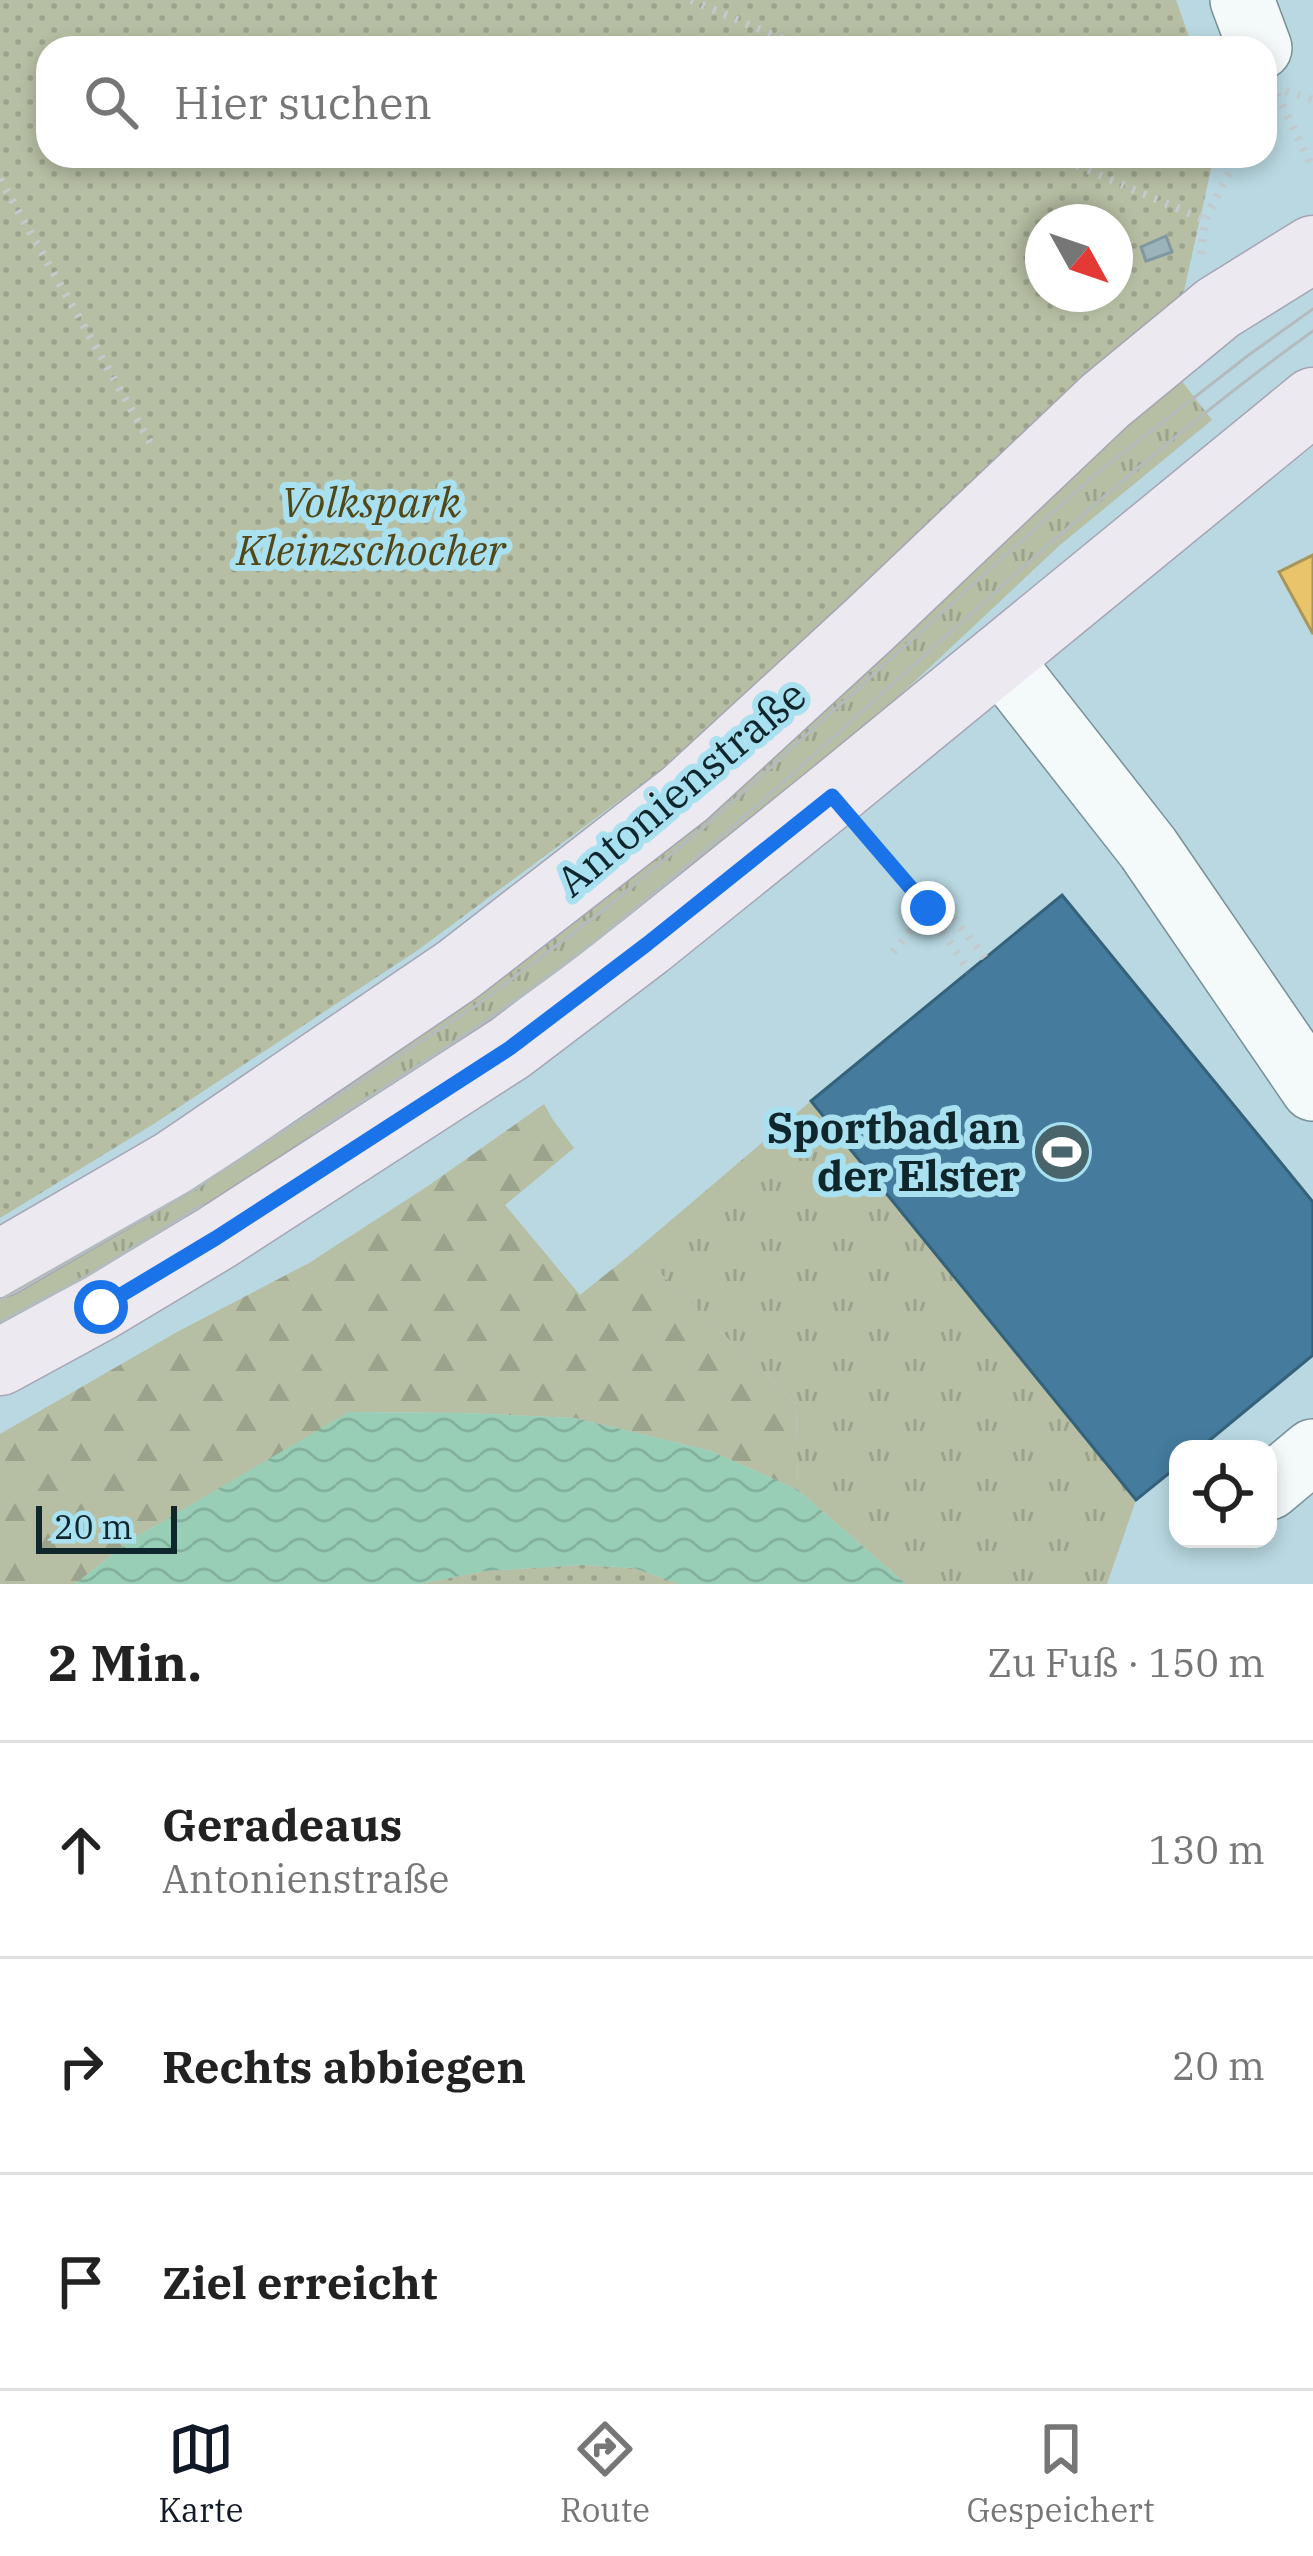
<!DOCTYPE html>
<html lang="de">
<meta charset="utf-8">
<style>
body{margin:0;font-family:"IBM Plex Serif",serif;background:#f2f2f2;color:#222}
.controls{position:absolute;right:36px;bottom:36px;display:grid;overflow:hidden;border-radius:24px;box-shadow:0 6px 18px #0003}
.controls button{width:108px;height:108px;display:grid;place-items:center;padding:0;border:0;border-bottom:3px solid #e0e0e0;background:#fff;color:#222;font:60px sans-serif}
.compass{position:absolute;left:1025px;top:204px;width:108px;height:108px;border-radius:50%;background:#fff;box-shadow:0 6px 18px #0003;rotate:130deg}
.scale{position:absolute;left:36px;bottom:30px;width:141px;box-sizing:border-box;padding-left:12px;border:6px solid #0f262c;border-top:0;font-size:33px;line-height:42px;white-space:nowrap;color:#0f262c;-webkit-text-stroke:9px #a9e1f1;paint-order:stroke}
.stop{position:absolute;width:36px;height:36px;margin:-27px;border:9px solid #1a73e8;border-radius:50%;background:#fff}
.stop.end{background:#1a73e8;border-color:#fff;box-shadow:0 3px 12px #0008}
.list{margin:0;padding:0;list-style:none}
h2{display:flex;justify-content:space-between;align-items:center;height:156px;margin:0;padding:0 48px;font-size:51px}
h2 small{font-size:39px;font-weight:400;color:#767676}
.list li{display:grid;grid-template-columns:78px 1fr auto;gap:36px;align-items:center;box-sizing:border-box;height:216px;padding:0 48px;border-top:3px solid #e0e0e0}
.list b{display:block;font-size:45px;white-space:nowrap}
.list p{margin:0;font-size:39px;white-space:nowrap;color:#767676}
.list em{font-size:39px;font-style:normal;color:#767676}
.icon{flex:none;width:66px;height:66px;fill:none;stroke:currentColor;stroke-width:2;stroke-linecap:round;stroke-linejoin:round}
.map{position:relative;flex:none;width:1313px;height:1584px;overflow:hidden}
.search{position:absolute;background:#fff;box-shadow:0 6px 18px #0003;left:36px;right:36px;top:36px;height:132px;display:flex;align-items:center;gap:30px;box-sizing:border-box;padding:0 42px;border-radius:36px;color:#767676;font-size:45px}
.sheet{height:804px;background:#fff}
nav{display:flex;justify-content:space-around;align-items:center;box-sizing:border-box;height:168px;border-top:3px solid #e0e0e0;background:#fff;font-size:33px;color:#767676}
nav a{display:grid;justify-items:center;gap:6px}
nav .on{color:#111827}
.map>svg:first-child{display:block}
.grass{fill:url(#grass-tufts)}
.forest{fill:url(#forest-firs)}
.park{fill:url(#park-dots);fill-rule:evenodd}
.water{fill:url(#water-waves)}
.homes{fill:#e9c46a;stroke:#a89557;stroke-width:3}
.public{fill:#457b9d;stroke:#35627b;stroke-width:3}
.building{fill:#9bb3ba;stroke:#8099a0;stroke-width:3}
.lines{fill:none;stroke-linecap:round;stroke-linejoin:round}
.minor-casing{stroke:#789097;stroke-width:66}
.major-casing{stroke:#a5a5b5;stroke-width:69}
.path{stroke:#c2cacd;stroke-width:8;stroke-dasharray:3 9;stroke-linecap:butt}
.minor{stroke:#f4f9fa;stroke-width:63}
.major{stroke:#ede9f0;stroke-width:66}
.tram{stroke:#b3bbbd;stroke-width:3}
.route{stroke:#1a73e8;stroke-width:15}
.labels{text-anchor:middle;stroke-width:12;stroke-linejoin:round;paint-order:stroke}
.park-label{font-size:42px;font-style:italic;fill:#524717;stroke:#a9e1f1}
.street-label{font-size:42px;fill:#0f262c;stroke:#a9e1f1}
.poi-label{font-size:42px;font-weight:bold;fill:#0f262c;stroke:#a9e1f1;text-anchor:end}
</style>
<div class="map">
<svg width="1313" height="1584" viewBox="0 0 1313 1584">
<defs>
<pattern id="grass-tufts" width="24" height="20" patternUnits="userSpaceOnUse" patternTransform="scale(3)"><rect width="24" height="20" fill="#b6bea3"/><path d="M3 7l-1-3M5 7V3M7 7l1-3M15 17l-1-3M17 17v-4M19 17l1-3" fill="none" stroke="#9ba38c"/></pattern>
<pattern id="forest-firs" width="22" height="20" patternUnits="userSpaceOnUse" patternTransform="scale(3)"><rect width="22" height="20" fill="#b6bea3"/><path d="M5 1l3.5 6h-7zM16 11l3.5 6h-7z" fill="#9ba38c"/></pattern>
<pattern id="park-dots" width="8" height="8" patternUnits="userSpaceOnUse" patternTransform="scale(3)"><rect width="8" height="8" fill="#b6bea3"/><path d="M2 2h.1M6 6h.1" fill="none" stroke="#9ba38c" stroke-width="1.8" stroke-linecap="round"/></pattern>
<pattern id="water-waves" width="16" height="10" patternUnits="userSpaceOnUse" patternTransform="scale(3)"><rect width="16" height="10" fill="#99ceb6"/><path d="M0 5q4-4 8 0t8 0" fill="none" stroke="#83b19d"/></pattern>
</defs>
<rect width="100%" height="100%" fill="#b9d8e1"/>
<path class="grass" d="M1174,371l38,49 -152,125 -244,229 -229,190 -587,373v-50z
M811,1101l325,399 -29,84h-201l-108,-94 -2,-86 -160,-154z"/>
<path class="forest" d="M544,1104l9,16 21,28 -69,57 75,90 56,-45 160,154 2,86 -87,-39 -136,-33 -112,-5 -113,-1 -219,128 -56,44h-75v-150l177,-102 132,-69 119,-77z"/>
<path class="park" d="M0,0h1176l17,48h-1145v108h1166l-31,139 -525,477 -240,178 -266,175 -152,93zM1043,222h72v72h-72z
M582,1565l52,3 45,16h-259l65,-13z"/>
<path class="water" d="M349,1412l114,1 112,5 136,33 87,39 108,94h-227l-45,-16 -52,-3 -97,6 -65,13h-345l56,-44z"/>
<path class="homes" d="M1313,555v79l-34,-62z"/>
<path class="public" d="M1062,895l251,307v153l-114,94h-21v17l-42,34 -325,-399z"/>
<path class="building" d="M1166,236l6,16 -26,9 -5,-14z"/>
<g class="lines">
<defs>
<path id="minor" d="M1242,0l18,48
M999,658l149,190 165,241
M1269,1488l44,-37"/>
<path id="major" d="M0,1264l174,-101 284,-193 93,-72 134,-104 185,-170 235,-223 113,-93 95,-59
M0,1362l101,-55 115,-69 294,-190 137,-104 185,-149 481,-394"/>
</defs>
<use href="#minor" class="minor-casing"/>
<use href="#major" class="major-casing"/>
<path class="path" d="M691,0l112,48
M1286,91l27,9
M1277,94l36,75
M1055,156l150,64
M0,179l151,265
M1201,254l4,-34 33,-64
M868,838l60,70 22,6 35,44
M893,952l35,-44 41,64"/>
<use href="#minor" class="minor"/>
<use href="#major" class="major"/>
<path class="tram" d="M313,1133c105,-67 211,-133 307,-212 236,-191 446,-412 693,-590
M0,1300l190,-108 290,-189 125,-94 112,-93 374,-338 159,-124 63,-45
M0,1322l85,-45 117,-72"/>
</g>
<g class="lines">
<path class="route" d="M101,1307l115,-69 294,-190 137,-104 185,-148 96,112"/>
</g>
<defs>
<symbol id="stadium-disc" viewBox="-11 -11 22 22"><circle r="9.5" fill="#4a646b" stroke="#a9e1f1"/><path d="M0-5a6.5 5 0 1 0 0 10a6.5 5 0 1 0 0-10ZM-3.5-1.8h7v3.6h-7Z" fill="#fff"/></symbol>
</defs>
<g fill-rule="evenodd">
<use href="#stadium-disc" x="1029" y="1119" width="66" height="66"/>
</g>
<g class="labels">
<g class="park-label">
<text x="371" y="517">Volkspark<tspan x="371" dy="48">Kleinzschocher</tspan></text>
</g>
<g class="street-label">
<text transform="translate(681 788) rotate(-40)" y="15">Antonienstraße</text>
</g>
<g class="poi-label">
<text x="1020" y="1143">Sportbad an<tspan x="1020" dy="48">der Elster</tspan></text>
</g>
</g>
</svg>
<div class="controls">
<button><svg class="icon" aria-label="locate" viewBox="0 0 24 24"><circle cx="12" cy="12" r="6"/><path d="M12 2v4M12 18v4M2 12h4M18 12h4"/></svg></button>
</div>
<svg class="compass" viewBox="-18 -18 36 36"><path d="M0-13l5 13h-10z" fill="#e53935"/><path d="M0 13l5-13h-10z" fill="#767676"/></svg>
<div class="scale">20 m</div>
<div class="stop" style="left:101px;top:1307px"></div>
<div class="stop end" style="left:928px;top:908px"></div>
<div class="search"><svg class="icon" aria-label="search" viewBox="0 0 24 24"><circle cx="10" cy="10" r="6"/><path d="M15 15l6 6"/></svg>Hier suchen</div>
</div>
<section class="sheet">
<h2>2 Min.<small>Zu Fuß · 150 m</small></h2>
<ul class="list">
<li><svg class="icon" aria-label="ahead" viewBox="0 0 24 24"><path d="M12 20V5M6 11l6-6 6 6"/></svg><div><b>Geradeaus</b><p>Antonienstraße</p></div><em>130 m</em></li>
<li><svg class="icon" aria-label="right" viewBox="0 0 24 24"><path d="M7 20v-9h11M14 6l5 5-5 5"/></svg><div><b>Rechts abbiegen</b></div><em>20 m</em></li>
<li><svg class="icon" aria-label="arrive" viewBox="0 0 24 24"><path d="M6 21V4h12l-3 4 3 4H6"/></svg><div><b>Ziel erreicht</b></div></li>
</ul>
</section>
<nav>
<a class="on"><svg class="icon" aria-label="map" viewBox="0 0 24 24"><path d="M3 6l6-2 6 2 6-2v14l-6 2-6-2-6 2zM9 4v14M15 6v14"/></svg>Karte</a>
<a><svg class="icon" aria-label="directions" viewBox="0 0 24 24"><path d="M12 3l9 9-9 9-9-9zM9 14v-3h6M13 9l2 2-2 2"/></svg>Route</a>
<a><svg class="icon" aria-label="saved" viewBox="0 0 24 24"><path d="M7 4h10v16l-5-4-5 4z"/></svg>Gespeichert</a>
</nav>
